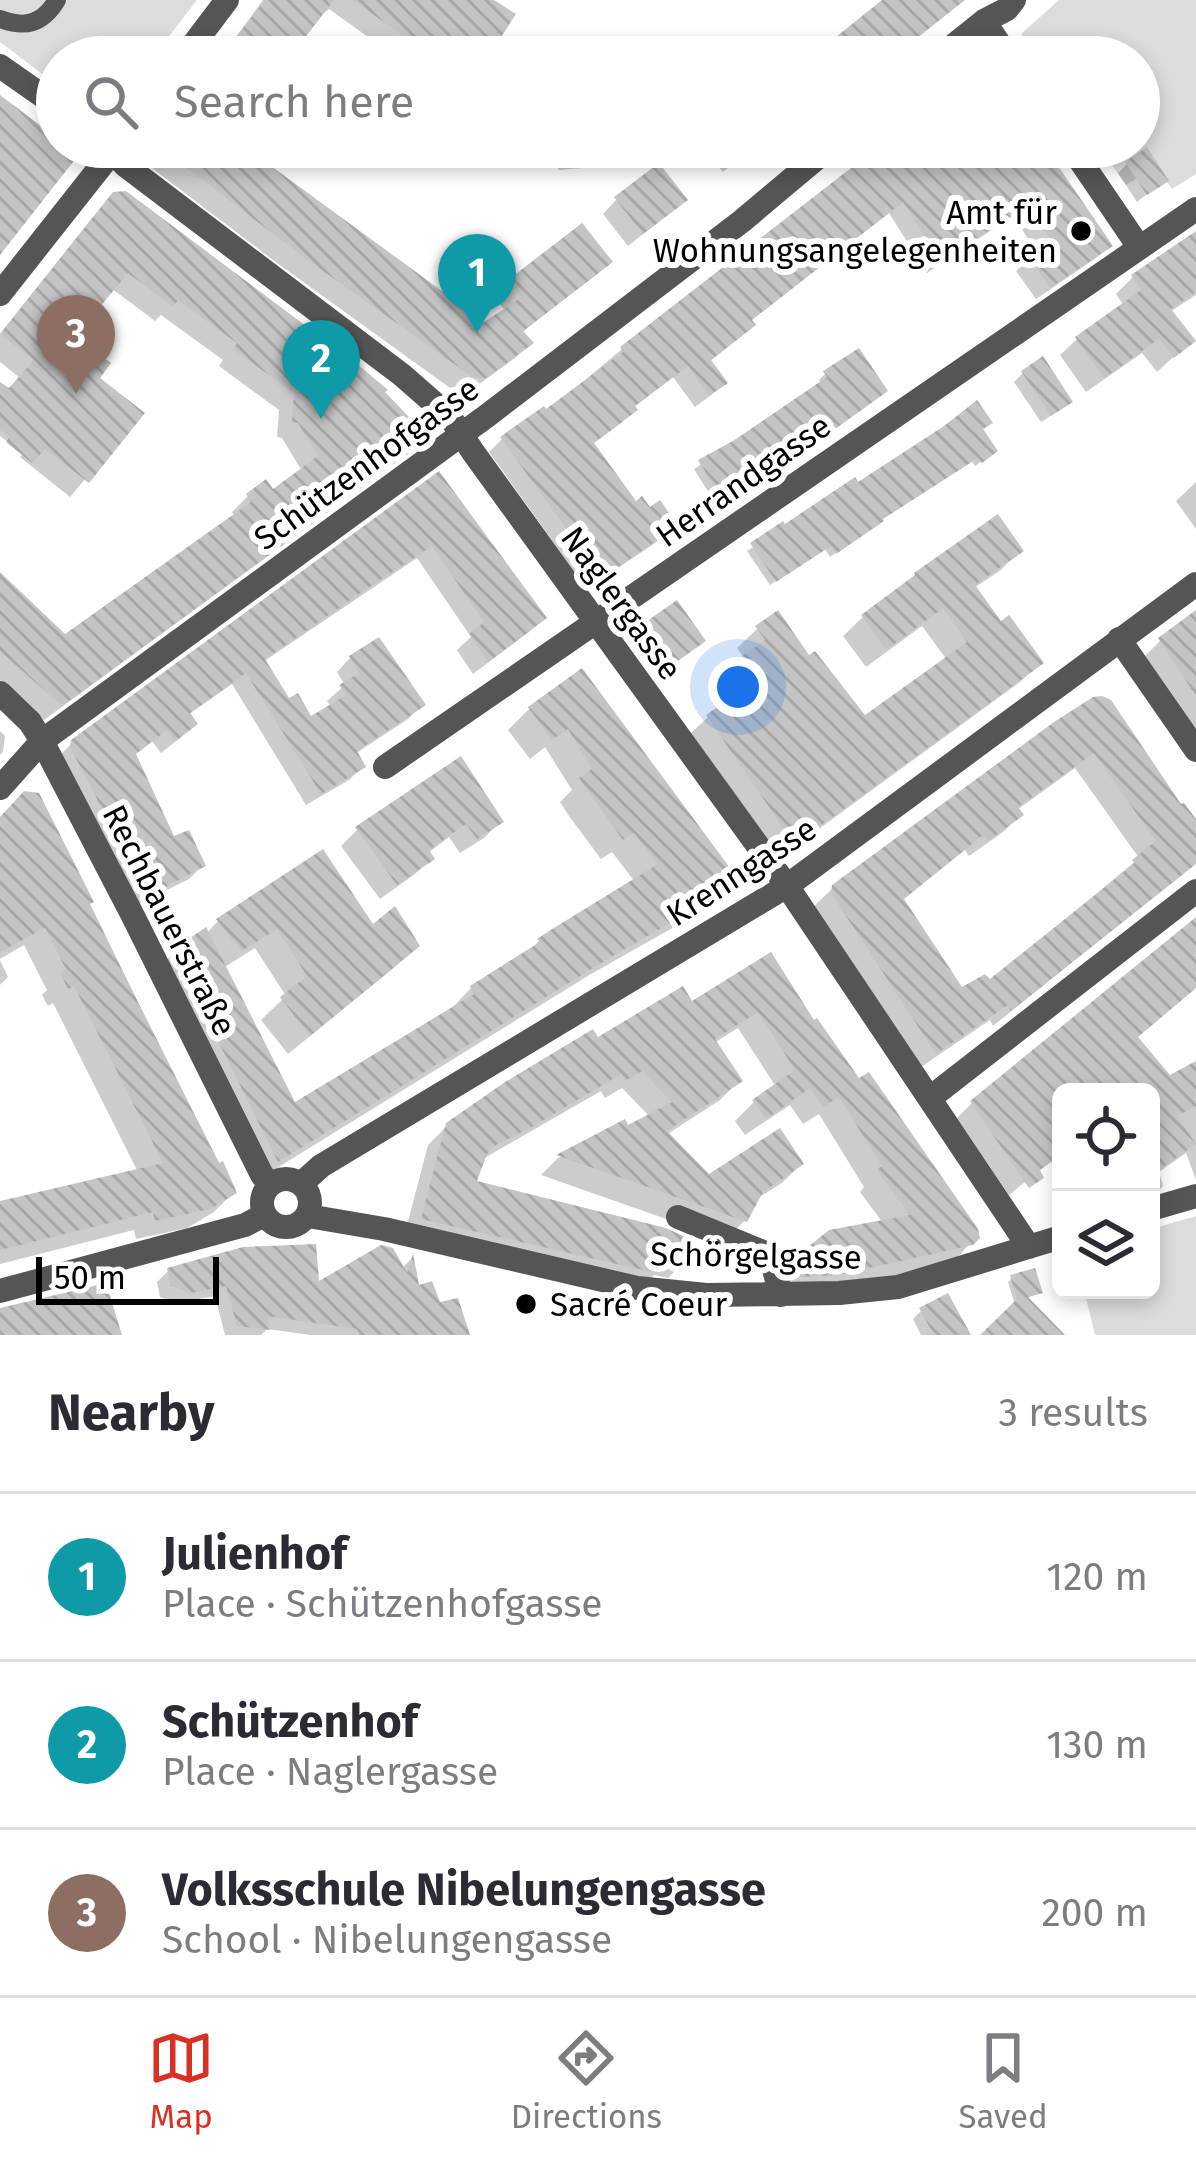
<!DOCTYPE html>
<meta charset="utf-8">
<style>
body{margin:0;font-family:"Fira Sans",sans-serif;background:#f7f7f7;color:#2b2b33}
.controls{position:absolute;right:36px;bottom:36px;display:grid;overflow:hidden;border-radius:18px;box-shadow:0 6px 18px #0003}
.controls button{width:108px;height:108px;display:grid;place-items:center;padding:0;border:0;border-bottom:3px solid #e1e1e2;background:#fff;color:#2b2b33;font:60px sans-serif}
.scale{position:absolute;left:36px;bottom:30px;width:183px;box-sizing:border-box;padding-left:12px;border:6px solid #000;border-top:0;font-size:33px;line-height:42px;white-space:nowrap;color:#000;-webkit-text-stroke:9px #fff;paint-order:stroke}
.you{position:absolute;left:738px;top:687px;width:42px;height:42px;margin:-30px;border:9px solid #fff;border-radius:50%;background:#1a73e8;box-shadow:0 0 0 18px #1a73e833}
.badge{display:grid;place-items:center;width:78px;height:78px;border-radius:50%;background:#d93025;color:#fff;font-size:39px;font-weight:700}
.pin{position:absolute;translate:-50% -99px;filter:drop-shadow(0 3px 6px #0008)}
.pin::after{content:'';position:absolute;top:63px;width:42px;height:36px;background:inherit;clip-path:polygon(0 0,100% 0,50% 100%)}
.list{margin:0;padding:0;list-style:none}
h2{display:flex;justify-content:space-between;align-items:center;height:156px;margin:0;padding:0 48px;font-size:51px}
h2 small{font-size:39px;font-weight:400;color:#7c7c81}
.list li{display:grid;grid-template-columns:78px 1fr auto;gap:36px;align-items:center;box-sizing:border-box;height:168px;padding:0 48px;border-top:3px solid #e1e1e2}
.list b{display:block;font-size:45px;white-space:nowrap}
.list p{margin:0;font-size:39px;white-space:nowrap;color:#7c7c81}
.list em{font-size:39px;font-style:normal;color:#7c7c81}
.icon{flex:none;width:66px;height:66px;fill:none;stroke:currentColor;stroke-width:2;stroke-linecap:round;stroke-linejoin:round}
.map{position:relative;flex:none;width:1196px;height:1335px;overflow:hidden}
.search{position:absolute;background:#fff;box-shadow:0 6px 18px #0003;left:36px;right:36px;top:36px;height:132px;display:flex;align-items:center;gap:30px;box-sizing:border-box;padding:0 42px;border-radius:66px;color:#7c7c81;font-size:45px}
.sheet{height:660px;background:#fff}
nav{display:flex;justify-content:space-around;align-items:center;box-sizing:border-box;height:168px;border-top:3px solid #e1e1e2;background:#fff;font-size:33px;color:#7c7c81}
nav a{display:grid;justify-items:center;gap:6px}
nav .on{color:#d93025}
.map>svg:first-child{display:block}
.green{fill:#dcdcdc}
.shadow{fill:#0003;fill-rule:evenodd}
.building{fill:url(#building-back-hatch);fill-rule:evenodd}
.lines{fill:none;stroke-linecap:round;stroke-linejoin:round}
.pedestrian{stroke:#555;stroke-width:18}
.minor{stroke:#555;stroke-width:24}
.poi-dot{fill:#000;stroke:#fff;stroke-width:4.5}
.labels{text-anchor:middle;stroke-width:12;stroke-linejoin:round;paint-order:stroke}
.poi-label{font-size:33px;fill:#000;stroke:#fff;text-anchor:end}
.street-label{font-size:33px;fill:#000;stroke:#fff}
</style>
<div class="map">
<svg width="1196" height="1335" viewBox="0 0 1196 1335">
<defs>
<pattern id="building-back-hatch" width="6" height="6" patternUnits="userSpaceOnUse" patternTransform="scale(3)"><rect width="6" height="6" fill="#c4c4c4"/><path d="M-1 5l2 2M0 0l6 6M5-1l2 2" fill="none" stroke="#a7a7a7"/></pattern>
</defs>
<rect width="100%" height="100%" fill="#fff"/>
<path class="green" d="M0,0h197l-44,57h-96v28l-57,-43z
M1059,0h137v174l-24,15 -16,-22 -30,18 -27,-38h40v-90h-102l-16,-23z
M1196,1216v119h-101l-11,-45h67v-61z"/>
<path class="shadow" d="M263,0h226l-4,57h-89l-67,-48 -6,5 -2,-2 -34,45h-66z
M149,147h98l8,12 225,169 26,-16 -12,-15 16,-15 99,-20 -16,15 -72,56 9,10 -15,15 -48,35h-10l-180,-130 -137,-104z
M542,147h86l-9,9 -25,11 -35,3z
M701,147h53l-31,25z
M757,147h20l-12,10z
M881,147h159l69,98 -13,13 -60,41 -20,-28 21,-19 -24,-36 -86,57 -38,-60 -139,108 -11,17 -30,24 15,21 -14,13 -15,11 -22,-30 -40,31 1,2 -13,13 -30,22 44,60 39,21 -13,13 -74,50 -98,-137 13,-13 44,-26 76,-64z
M1127,164l38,16 -28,22 -19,-29z
M616,200l54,13 -42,33 -25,-32z
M97,212l328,226 -16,15 -365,267 -44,-40v-103l65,61 170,-121 -3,-5 16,-16 24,-3 30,-22 -20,-33 -5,-1 2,-27 -60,-44 4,-6 -62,-45 -6,6 -44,-33 -40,49 25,42 44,35 -70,83 -50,-40 3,-3 -23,-18v-51l8,6 12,-13 -20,-16v-28z
M1196,234v61l-26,17 22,28 -35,32 -15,-19 -56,39 -26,-37 17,-16 47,-33 -8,-12 16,-16z
M858,352l-36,86 -105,68 -23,-37 128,-85 -3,-4 6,-6z
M1023,373l37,37 -19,12 -27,-40z
M980,430l9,26 -14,10 -3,-5 -92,59 -50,37 -5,-8 -55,36 -23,-34 110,-65z
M438,476l105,142 -14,14 -56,42 -16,-24 14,-13 -54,-79 -154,104 25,40 22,19 22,-13 -5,-7 18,-16 -8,-13 13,-14 72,47 -14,14 -53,35 8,12 -14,14 -43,25 -74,-121 -44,31 -7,22 -20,16 -9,-12 -18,14 39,85 30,25 -14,14 -54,27 -77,-149 15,-15z
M1196,482v47l-20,-28z
M1020,550l-19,20 -27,18 26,37 40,38 -20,19 -241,176 -91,-122 20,-19 29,-21 -12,-18 19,-20 -7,-10 20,-19 20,-15 32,46 56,59 82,-59 -25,-34 -56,41 -23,-31 20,-19z
M676,604l17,46 -34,24 -26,-37z
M1196,614v122l-52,-79 16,-16z
M581,673l149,213 -22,22 -117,66 -335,207 -103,-208 22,-21 31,-18 12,-13 154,8 44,17 -21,21 -107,87 -27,-34 25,-24 -31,-48 -32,20 70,138 157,-96 21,-22 54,-33 14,-14 96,-59 -23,-30 -11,7 -32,-43 -9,-14 12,-12 -27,-43 -15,12 -22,-29 21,-21z
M1056,725l124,83 16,17v37l-203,164 -3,-6 -72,49 -103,-158v-6l19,-18zM1075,768l64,90 -149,125 -29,8 -59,-91 63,-50 4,6 34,-24 17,-17 -3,-5z
M0,731l5,5 -2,16 -3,3z
M0,820l87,85 147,287 -20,20 -27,16 -51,11 -2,-9 -134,34v-58l138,-34 -85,-169 -5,3 -6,-11 5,-5 -23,-45 -24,14z
M500,822l-16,16 -24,15 -11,-16 -21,16 3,5 -16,16 -35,25 -39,-53 16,-16z
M1196,922v65l-61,51 34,41 27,-14v115l-10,-27 -27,19 4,14 -12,13v-107h-90v61l-52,42 -52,-77 15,-15z
M770,956l43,68 163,213 -25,27 -148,31 -28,-14 19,-19 89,-39 -23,-31 4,-5 -45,-73 -16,10 -13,-19 -45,30 -10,-14 19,-19 22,-15 -38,-59 -24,15 25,38 -19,19 -54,35 42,42 93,-13 -19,19 -27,17 -10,20 -19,20 -185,-65 17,-17 66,-35 3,7 23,-13 -28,-29 -17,10 -4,-7 -120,69 -8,23 214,76 -19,19 -14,-3 -10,11 -240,-49 24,-92 20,-20 149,-84 94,-36z
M0,960l8,17 -8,8z
M411,1259l5,30 46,46h-151l-44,-6 -6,6h-36l-10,-39 -37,7 -18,-6 -3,-15 12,-12 147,16 85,-17z
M1012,1278l28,14 -15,7 36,36h-76l30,-30 -7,-23z
M921,1311l47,24h-47l-8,-16z"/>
<path class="building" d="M265,0h69l-44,57h-69z
M353,0h141l22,14 -28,43h-55z
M882,0h83l-72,57h-82z
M0,95l57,43v9h16v15l-73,93z
M160,147h92l10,8 -2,3 193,141 28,25 41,-27 -14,-17 74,-57 31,39 -90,69 11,12 -48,35h-12l-172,-122z
M878,147h167l68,99 -63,42 -22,-33 23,-16 -24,-34 -86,57 -38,-60 -151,118 4,5 -45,35 17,23 -19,13 -21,-30 -53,40 3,4 -44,33 42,58 6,-5 8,11 10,-7 18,26 -76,52 -102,-141 44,-31 2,3 77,-57 -3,-5z
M1147,147l22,34 -22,14 -22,-33z
M659,163l29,37 -45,34 -29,-37z
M126,191l236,177 26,22 -3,2 44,46 -367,268 -62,-55v-79l65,62 186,-132 -5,-8 20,-15 7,10 45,-33 -20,-33 -6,-1 2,-29 -61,-44 4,-6 -59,-43 -5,7 -45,-34 -53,64 36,26 -11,15 45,35 -56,70 -44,-34 -13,14 -26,-21 4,-6 -10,-6v-48l9,6 25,-28 -34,-26 113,-142z
M1196,231v61l-25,17 25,32 -22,17 -15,-19 -55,39 -29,-41 66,-47 -10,-15z
M859,348l29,43 -85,61 -79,50 -26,-42 35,-19 94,-64 -4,-6z
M1043,356l30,46 -22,14 -30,-45z
M977,400l16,23 -10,6 15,22 -16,12 -4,-5 -95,61 1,2 -48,33 -5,-8 -55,36 -26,-39 33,-22 2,3 70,-47 3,5 86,-56z
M439,471l108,147 -59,44 -19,-28 15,-12 -52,-76 -67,44 -100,69 24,39 9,-5 13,23 35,-21 -7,-10 20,-12 -10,-17 30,-19 47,68 -69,46 9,16 -45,27 -75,-121 -56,40 8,11 -22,17 -9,-11 -31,24 38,82 15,-6 17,36 -55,28 -9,-4 -19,-41 -53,-102 1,-7z
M998,514l26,37 -49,34 26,36 8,-6 35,48 -243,177 -10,-1 -85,-124 52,-37 -16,-22 23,-16 -10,-14 23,-16 31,45 6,-4 50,64 102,-73 -24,-34 -57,42 -25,-35 54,-40 -1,-2z
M677,600l29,41 -37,26 -29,-41z
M1196,610v86l-38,-58z
M582,668l151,204v15l-117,67 -338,208 -105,-212 33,-23 89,175 179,-108 -4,-8 70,-44 -3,-3 12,-8 109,-67 -24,-31 -11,7 -33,-46 -11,-16 13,-9 -24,-40 -16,11 -24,-33z
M1102,696l9,4 70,104 3,-1 12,16v45l-185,147 -3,-6 -72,49 -105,-161 1,-8 222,-163 39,-25zM1094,753l62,88 -24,19 3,3 -145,116 -5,-5 -23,13 -58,-88 79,-64 5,6 36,-26 -6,-8z
M461,756l43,66 -27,17 -11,-15 -37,26 6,9 -38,26 -42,-58z
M24,791l15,2 55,109 -4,2 50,102 79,157 4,-2 14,32 -27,16 -55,12 -2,-9 -153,38v-49l163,-38 -89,-177 -6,3 -8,-16 6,-4 -21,-41 -45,24v-135z
M323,849l50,75 22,-18 25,40 -110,90 -30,-39 27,-21 -30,-47 -35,22 -26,-32z
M1196,917v71l-58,49 32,38 26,-14v45l-19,10 19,28 -45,31v-83h-90v63l-21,15 4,8 -15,10 -59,-87z
M771,952l43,68 3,-2 42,60 10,-6 109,157 2,9 -7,7 -136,30 -35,2 -10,-17 37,-30 81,-15 -33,-45 5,-4 -43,-69 -16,10 -13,-19 -44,31 -14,-19 43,-30 -37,-58 -43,27 28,42 -76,50 42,43 71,-46 24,36 -41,28 -16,30 -191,-67 69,-36 3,6 44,-23 -30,-31 -17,10 -4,-7 -89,53 -38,19 -7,8 -10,27 189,47 28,13 -4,19 -21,-4 -4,12 -11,-3 -2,7 -231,-53 25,-96 59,-41 88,-53 5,8 85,-51 9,15z
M316,1244l3,37 62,-36 12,3 14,25 6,-20 6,32 13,-4 8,21 18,-4 12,37h-110l-3,-6 -90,-13 3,14 -33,-4 -11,-40 -35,7 -20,-7 -4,-18 76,-21z
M1035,1268l8,25 -15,4 37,38h-85l37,-36 -7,-24z
M106,1283l16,52h-122v-27z
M948,1293l23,42h-37l-15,-27z"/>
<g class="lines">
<path class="pedestrian" d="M0,19c26,10 43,4 57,-19"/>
<path class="minor" d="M984,21l24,36
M184,57l43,-57
M939,57l45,-36 23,-12 7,-9
M0,66l57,40
M107,147l19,19 276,209 48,42 23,35 314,434 242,361
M1071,147l68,100
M0,294l116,-147
M1119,639l77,111
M0,693l30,29 12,19 91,175 129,259 8,9
M385,767l811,-558
M0,788l42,-47 446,-326 254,-194 88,-74
M930,1098l266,-207
M262 1203a24 24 0 1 1 48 0a24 24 0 1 1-48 0Z
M301,1184l20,-18 466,-280 409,-302
M1151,1209l45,-13
M308,1216l76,13 253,59 69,7 133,-2 59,-6 163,-50
M678,1217l85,35 10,14 8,29
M0,1291l245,-66 19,-10"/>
</g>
<g class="poi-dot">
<circle cx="1081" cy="231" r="12"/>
<circle cx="526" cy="1304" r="12"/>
</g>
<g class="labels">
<g class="poi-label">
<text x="1057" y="224">Amt für<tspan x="1057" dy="38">Wohnungsangelegenheiten</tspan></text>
<text x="550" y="1316" text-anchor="start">Sacré Coeur</text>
</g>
<g class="street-label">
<text transform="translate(366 463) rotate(-36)" y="12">Schützenhofgasse</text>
<text transform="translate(743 480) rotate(-35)" y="12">Herrandgasse</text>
<text transform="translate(622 603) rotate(54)" y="12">Naglergasse</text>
<text transform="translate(741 871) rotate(-33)" y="12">Krenngasse</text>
<text transform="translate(170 920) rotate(63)" y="12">Rechbauerstraße</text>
<text transform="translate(756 1255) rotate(1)" y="12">Schörgelgasse</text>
</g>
</g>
</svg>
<div class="controls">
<button><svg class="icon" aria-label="locate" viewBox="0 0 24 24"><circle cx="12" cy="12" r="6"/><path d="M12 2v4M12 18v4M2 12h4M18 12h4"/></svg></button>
<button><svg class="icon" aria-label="layers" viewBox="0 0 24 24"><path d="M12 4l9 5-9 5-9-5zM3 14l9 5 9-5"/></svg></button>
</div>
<div class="scale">50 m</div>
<div class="you"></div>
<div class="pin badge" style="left:477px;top:333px;background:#0f9aa8">1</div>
<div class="pin badge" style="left:321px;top:419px;background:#0f9aa8">2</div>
<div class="pin badge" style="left:76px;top:394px;background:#8d6e63">3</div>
<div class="search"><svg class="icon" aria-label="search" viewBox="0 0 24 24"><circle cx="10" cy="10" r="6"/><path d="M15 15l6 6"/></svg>Search here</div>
</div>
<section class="sheet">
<h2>Nearby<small>3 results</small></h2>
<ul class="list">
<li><span class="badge" style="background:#0f9aa8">1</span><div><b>Julienhof</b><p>Place · Schützenhofgasse</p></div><em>120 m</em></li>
<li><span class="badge" style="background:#0f9aa8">2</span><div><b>Schützenhof</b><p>Place · Naglergasse</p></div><em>130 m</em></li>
<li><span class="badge" style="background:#8d6e63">3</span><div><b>Volksschule Nibelungengasse</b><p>School · Nibelungengasse</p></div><em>200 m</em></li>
</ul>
</section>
<nav>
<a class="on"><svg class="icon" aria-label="map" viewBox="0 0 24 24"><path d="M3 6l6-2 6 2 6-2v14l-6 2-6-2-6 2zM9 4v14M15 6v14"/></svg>Map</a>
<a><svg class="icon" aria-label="directions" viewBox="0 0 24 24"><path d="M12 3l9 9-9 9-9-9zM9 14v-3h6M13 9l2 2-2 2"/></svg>Directions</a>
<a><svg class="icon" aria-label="saved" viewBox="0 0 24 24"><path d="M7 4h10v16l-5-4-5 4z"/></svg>Saved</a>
</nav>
